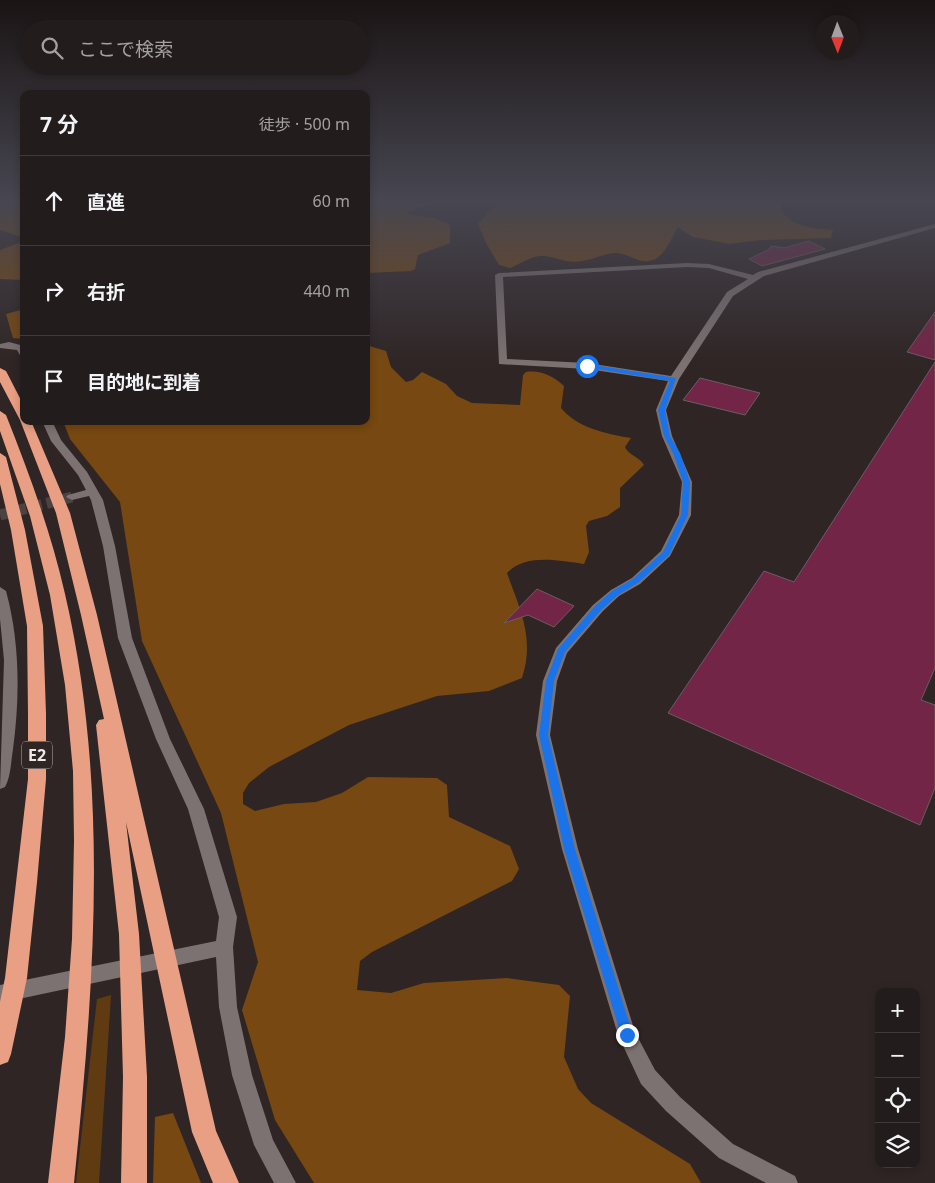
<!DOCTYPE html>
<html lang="ja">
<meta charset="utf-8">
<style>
body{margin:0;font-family:"Noto Sans","Noto Sans JP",sans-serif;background:#2b2525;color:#f1f3f6}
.controls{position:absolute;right:15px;bottom:15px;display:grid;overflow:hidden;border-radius:10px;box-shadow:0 2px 8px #0003}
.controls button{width:45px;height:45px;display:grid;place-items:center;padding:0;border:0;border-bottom:1px solid #403a3b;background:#231c1c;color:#f1f3f6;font:25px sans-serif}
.compass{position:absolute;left:815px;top:15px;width:45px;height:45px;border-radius:50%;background:#231c1c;box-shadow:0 2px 8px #0003;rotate:179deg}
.stop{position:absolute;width:15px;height:15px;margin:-11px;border:4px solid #1a73e8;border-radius:50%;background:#fff}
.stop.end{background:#1a73e8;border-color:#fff;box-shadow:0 1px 5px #0008}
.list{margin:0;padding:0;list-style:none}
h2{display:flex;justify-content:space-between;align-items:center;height:65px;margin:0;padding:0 20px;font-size:21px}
h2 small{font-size:16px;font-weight:400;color:#a3a1a3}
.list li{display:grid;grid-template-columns:32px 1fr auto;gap:15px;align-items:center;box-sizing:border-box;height:90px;padding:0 20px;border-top:1px solid #403a3b}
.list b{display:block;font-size:19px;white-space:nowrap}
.list em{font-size:16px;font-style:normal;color:#a3a1a3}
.icon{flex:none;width:28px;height:28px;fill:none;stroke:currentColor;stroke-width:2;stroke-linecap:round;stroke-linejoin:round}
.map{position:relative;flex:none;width:935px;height:1183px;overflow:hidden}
.search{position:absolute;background:#231c1c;box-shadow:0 2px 8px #0003;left:20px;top:20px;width:350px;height:55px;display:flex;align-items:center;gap:12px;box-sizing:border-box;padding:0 18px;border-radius:28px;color:#a3a1a3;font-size:19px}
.panel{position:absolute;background:#231c1c;box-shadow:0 2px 8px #0003;left:20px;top:90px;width:350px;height:335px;border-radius:10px}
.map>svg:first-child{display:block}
.green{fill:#603b12}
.forest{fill:#774811}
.building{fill:#732547;stroke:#695e62}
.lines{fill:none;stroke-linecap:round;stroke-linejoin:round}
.street-tunnel{stroke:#4c4242;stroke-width:11;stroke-dasharray:11 5;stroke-linecap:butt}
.street{fill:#7d7272;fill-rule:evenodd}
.secondary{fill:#7d7272;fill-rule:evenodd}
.highway{fill:#e99f83;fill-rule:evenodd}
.route{fill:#1a73e8}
.labels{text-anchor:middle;stroke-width:5;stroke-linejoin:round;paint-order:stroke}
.shield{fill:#2f2525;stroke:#b5aead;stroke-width:1}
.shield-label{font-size:16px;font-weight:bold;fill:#eee8e7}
</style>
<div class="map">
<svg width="935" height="1183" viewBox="0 0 935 1183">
<rect width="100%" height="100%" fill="#2f2525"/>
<path class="green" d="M111,995l-12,188h-23l21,-184z"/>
<path class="forest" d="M0,199h24v41l-5,-4 -19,-6z
M366,199h80c-11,8 -31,5 -40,15l29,4 15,7v18l-32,12 -3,14 -4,2 -45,2z
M508,199h275l-2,11c13,18 31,18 52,20l-2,8 -71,2 -30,4 -37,-7 -15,-10c-7,11 -12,28 -25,33 -14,5 -24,-7 -37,-7 -11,0 -19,5 -29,7 -21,5 -25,-2 -42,-4 -12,-2 -24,8 -35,12l-11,-3 -13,-22 -8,-19c9,-11 17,-19 30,-25z
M24,241v39l-24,-1v-29z
M24,309v30l-11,-1 -7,-24z
M366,345l20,6 5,16 15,15 7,-2 9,-8 24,12 11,12 15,7 48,2 3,-30 3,-3c15,-2 27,4 38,14l-3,22c16,20 46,26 70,30l-6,9c4,9 14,9 19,18l-24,23v19l-13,9 -18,5 -3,5 3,26 -5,12c-24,-3 -58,-11 -77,9 13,37 28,65 15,105l-33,13 -52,5 -88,29 -80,42 -20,16 -6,10v11l12,7 29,-7 32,-2 26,-9 26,-16 69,1 10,7 2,32 61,29 9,23 -7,12 -140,71 -12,9 -3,29 34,3 33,-10 83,-5 52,7 11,11 -6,61 14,32 13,14 99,61 11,19h-387l-39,-63 -33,-110 16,-48 -37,-149 -79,-172 -22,-139 -50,-63 -7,-18h303z
M173,1113l28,70h-48l2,-66z"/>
<path class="building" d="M809,241l16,8 -63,17 -13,-7 21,-10 1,-3 13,2z
M935,312v48l-28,-8z
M935,362v306l-14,32 14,5v83l-15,37 -252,-112 96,-142 30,11z
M700,378l60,15 -15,22 -62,-15z
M537,589l37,17 -20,21 -26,-12 -24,8z"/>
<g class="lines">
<path class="street-tunnel" d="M0,515l72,-18"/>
<path class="street" d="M9,342l15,4v12l-3,-1 -4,-7 -17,-2v-4z
M42,421h10l9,19 26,32 16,28 12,46 17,92 38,101 34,70 33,108 -4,30 4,60 15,68 21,65 23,43h-22l-20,-38 -22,-70 -13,-68 -3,-50 -216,46v-18l216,-44 3,-24 -31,-108 -32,-70 -38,-101 -15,-92 -12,-46 -2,-4 -17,4 -6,-3 2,-2 18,-5 -8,-15 -27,-34z
M0,587l6,4c14,51 14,106 7,158 -2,12 -2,27 -8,38l-5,2 4,-129 -4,-41z"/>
<path class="secondary" d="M935,224v4l-171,48 -31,20 -54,83 -13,31 6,26 20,46 -1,33 -21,41 -30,28 -21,12 -16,15 -36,42 -10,28 -7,54 28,114 57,183 20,38 25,27 53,47 62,32 3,7h-32l-47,-25 -53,-47 -25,-27 -23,-49 -56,-186 -26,-114 7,-54 13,-33 37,-43 18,-15 21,-12 29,-27 18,-36 3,-33 -20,-46 -6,-26 12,-29 -81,-12 -88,-5 -4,-89 4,-2 188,-10 22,1 44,11 5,-3zM687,267l22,1 39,11 -21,13 -56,84 -84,-13 -80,-4 -4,-82z"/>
<path class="highway" d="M0,368l6,3 18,35v15h7l39,92 27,102 119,516 23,52h-26l-21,-51 -66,-310 13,112 8,143v106h-26l2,-106 -4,-143 -23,-209 3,-5 5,-1 -23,-104 -25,-102 -36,-93 -20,-38z
M0,411l6,4c23,58 45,117 59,179 45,193 29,394 9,589h-26l17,-146 7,-98 2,-98 -1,-70 -8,-86 -15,-90 -20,-79 -30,-85z
M0,453l6,4 19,73 18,96 3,88v65l-9,103 -10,96 -16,76 -3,8 -8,3v-63l5,-24 23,-199v-65l-1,-88 -16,-96 -11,-46z"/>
</g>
<linearGradient id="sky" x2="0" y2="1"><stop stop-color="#1a1414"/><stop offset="0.55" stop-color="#474651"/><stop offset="1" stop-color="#474651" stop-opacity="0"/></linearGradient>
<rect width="935" height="364" fill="url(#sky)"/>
<path class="route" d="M587,364l89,14 -11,32 5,26 10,17 10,29 -2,33 -19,40 -30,27 -21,13 -17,15 -36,42 -11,29 -6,54 27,114 58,186 -2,4 -4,2 -5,-2 -1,-4 -57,-186 -25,-114 7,-54 12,-32 37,-43 17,-15 21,-12 30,-27 18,-37 2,-33 -10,-29 -9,-17 -6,-26 12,-29 -85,-14z"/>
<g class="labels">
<rect class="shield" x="22" y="741.5" width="30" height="27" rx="4"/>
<g class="shield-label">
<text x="37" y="761">E2</text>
</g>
</g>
</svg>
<div class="controls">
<button>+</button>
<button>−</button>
<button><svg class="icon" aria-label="locate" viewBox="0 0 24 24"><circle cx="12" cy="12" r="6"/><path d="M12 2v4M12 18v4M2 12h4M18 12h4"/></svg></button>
<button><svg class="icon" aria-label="layers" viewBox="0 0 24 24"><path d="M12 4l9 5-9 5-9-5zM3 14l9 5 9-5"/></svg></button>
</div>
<svg class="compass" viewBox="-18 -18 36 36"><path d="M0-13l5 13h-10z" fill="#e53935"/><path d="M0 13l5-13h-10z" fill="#a3a1a3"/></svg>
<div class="stop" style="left:587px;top:366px"></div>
<div class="stop end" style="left:627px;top:1035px"></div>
<div class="search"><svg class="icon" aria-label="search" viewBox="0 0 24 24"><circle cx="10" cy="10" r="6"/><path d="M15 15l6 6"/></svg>ここで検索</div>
<section class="panel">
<h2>7 分<small>徒歩 · 500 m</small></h2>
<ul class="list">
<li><svg class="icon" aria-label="ahead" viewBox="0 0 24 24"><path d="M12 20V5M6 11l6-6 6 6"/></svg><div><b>直進</b></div><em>60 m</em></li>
<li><svg class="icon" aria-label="right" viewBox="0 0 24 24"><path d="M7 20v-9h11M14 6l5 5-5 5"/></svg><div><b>右折</b></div><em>440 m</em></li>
<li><svg class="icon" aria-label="arrive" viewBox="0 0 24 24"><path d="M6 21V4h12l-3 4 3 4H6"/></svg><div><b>目的地に到着</b></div></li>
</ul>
</section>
</div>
